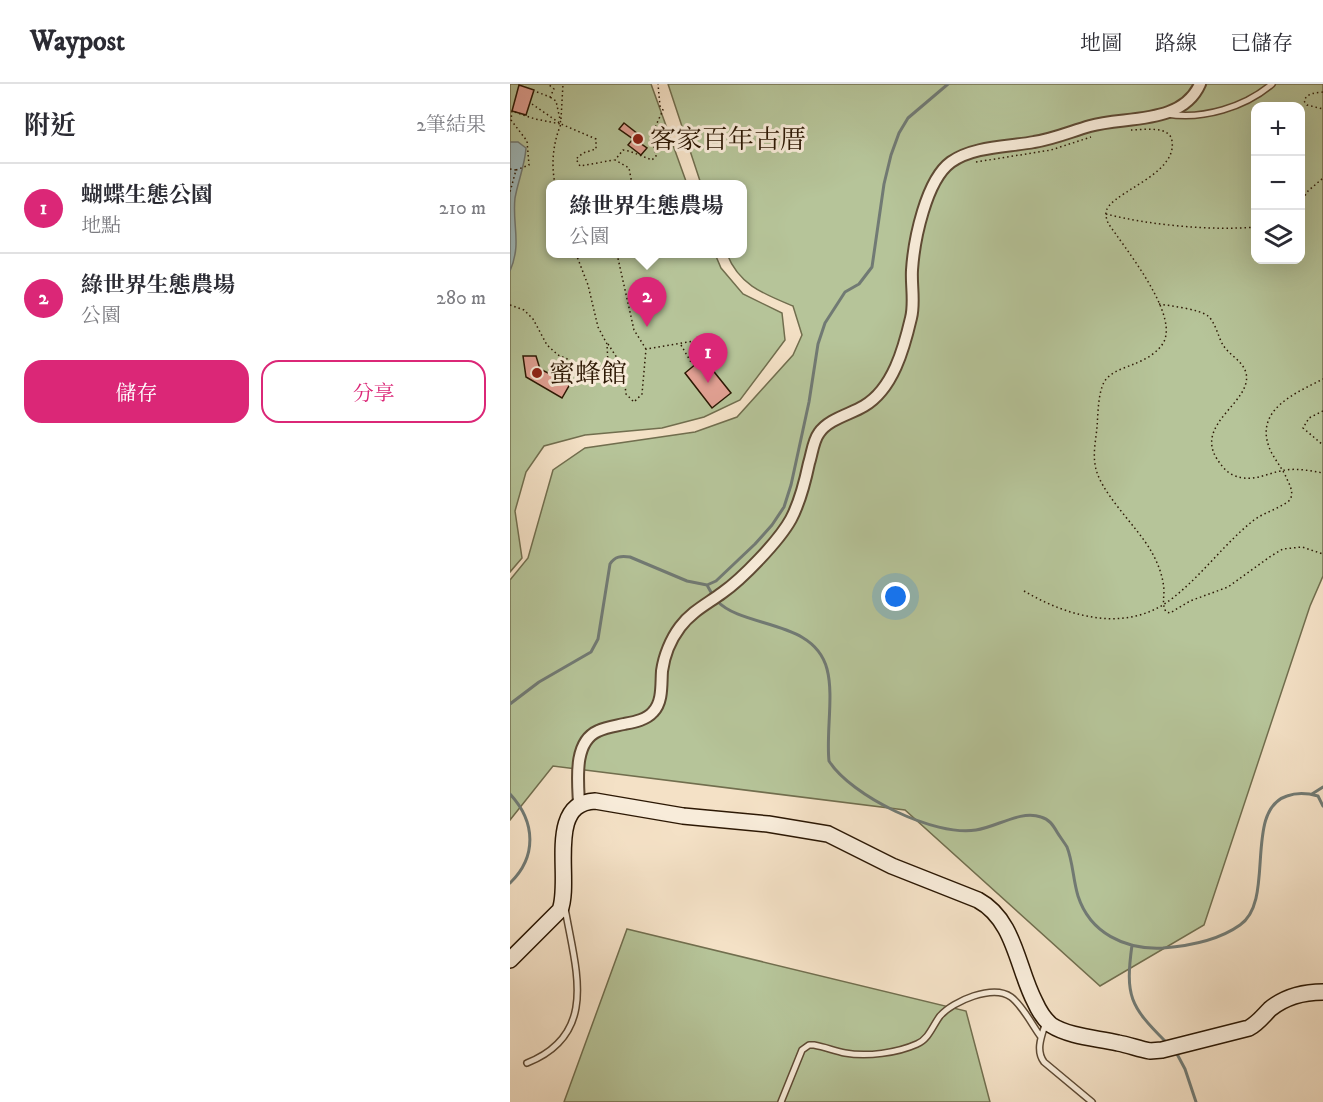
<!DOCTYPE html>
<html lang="zh-TW">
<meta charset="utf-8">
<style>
body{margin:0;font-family:"IM FELL DW Pica","Noto Serif TC",serif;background:#f7f7f7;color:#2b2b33}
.controls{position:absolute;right:18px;top:18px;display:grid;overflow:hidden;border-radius:12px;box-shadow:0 6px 24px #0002}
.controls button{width:54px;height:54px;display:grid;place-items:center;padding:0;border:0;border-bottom:2px solid #e1e1e2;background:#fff;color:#2b2b33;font:30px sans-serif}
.you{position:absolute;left:386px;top:513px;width:21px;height:21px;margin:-15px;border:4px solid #fff;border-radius:50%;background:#1a73e8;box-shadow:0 0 0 9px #1a73e833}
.badge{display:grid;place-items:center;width:39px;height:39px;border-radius:50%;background:#db2777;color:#fff;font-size:20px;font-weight:700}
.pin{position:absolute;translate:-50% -50px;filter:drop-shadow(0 2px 3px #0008)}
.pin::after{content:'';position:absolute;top:32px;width:21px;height:18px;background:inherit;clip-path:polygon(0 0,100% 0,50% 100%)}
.popup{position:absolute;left:36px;top:96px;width:201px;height:78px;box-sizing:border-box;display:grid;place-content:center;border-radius:12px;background:#fff;filter:drop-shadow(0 2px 4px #0005);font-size:20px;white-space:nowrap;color:#7c7c81}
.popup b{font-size:22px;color:#2b2b33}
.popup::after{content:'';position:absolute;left:50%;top:100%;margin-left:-12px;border:12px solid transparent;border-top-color:#fff}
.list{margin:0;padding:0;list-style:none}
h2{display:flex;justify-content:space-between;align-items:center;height:78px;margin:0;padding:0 24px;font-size:26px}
h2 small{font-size:20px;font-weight:400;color:#7c7c81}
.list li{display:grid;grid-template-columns:39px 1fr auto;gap:18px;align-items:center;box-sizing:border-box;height:90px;padding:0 24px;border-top:2px solid #e1e1e2}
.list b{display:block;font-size:22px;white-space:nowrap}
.list p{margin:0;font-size:20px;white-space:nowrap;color:#7c7c81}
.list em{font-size:20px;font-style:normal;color:#7c7c81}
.actions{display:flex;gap:12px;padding:18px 24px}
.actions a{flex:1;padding:14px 0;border:2px solid #db2777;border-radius:18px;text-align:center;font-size:21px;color:#db2777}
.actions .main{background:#db2777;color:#fff}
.icon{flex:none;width:33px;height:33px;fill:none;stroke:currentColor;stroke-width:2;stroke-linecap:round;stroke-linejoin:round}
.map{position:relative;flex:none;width:813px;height:1018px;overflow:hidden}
header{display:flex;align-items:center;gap:36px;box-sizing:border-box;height:84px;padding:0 30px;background:#fff;border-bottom:2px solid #e1e1e2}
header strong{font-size:28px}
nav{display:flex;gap:33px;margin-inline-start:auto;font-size:21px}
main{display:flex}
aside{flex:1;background:#fff}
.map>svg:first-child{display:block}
.green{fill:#b6c499;stroke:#716e4e;stroke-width:1.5;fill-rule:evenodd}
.water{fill:#9fbbbe;stroke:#717a74;stroke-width:1.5}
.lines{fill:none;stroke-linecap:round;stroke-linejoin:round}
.stream{stroke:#717a74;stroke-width:3}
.building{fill:#e2a194;stroke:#2c1804;stroke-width:1.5}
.lane-casing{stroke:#5e4a34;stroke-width:8}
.street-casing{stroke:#5e4a34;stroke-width:14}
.secondary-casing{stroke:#2c1804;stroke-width:18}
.path{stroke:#2c1804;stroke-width:1.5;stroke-dasharray:1.5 3;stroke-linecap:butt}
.lane{stroke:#f8ecda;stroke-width:5}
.street{stroke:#f8ecda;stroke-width:10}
.secondary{stroke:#f8ecda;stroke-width:15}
.poi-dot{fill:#8f2418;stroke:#f8ecda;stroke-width:2}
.labels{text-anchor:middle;stroke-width:6;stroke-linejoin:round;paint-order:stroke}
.poi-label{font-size:26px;fill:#2c1804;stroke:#f8ecda;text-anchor:start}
</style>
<header>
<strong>Waypost</strong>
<nav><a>地圖</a><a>路線</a><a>已儲存</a></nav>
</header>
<main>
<aside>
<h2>附近<small>2筆結果</small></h2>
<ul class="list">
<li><span class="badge">1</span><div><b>蝴蝶生態公園</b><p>地點</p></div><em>210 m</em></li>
<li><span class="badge">2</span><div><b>綠世界生態農場</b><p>公園</p></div><em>280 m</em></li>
</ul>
<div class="actions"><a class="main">儲存</a><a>分享</a></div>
</aside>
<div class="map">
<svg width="813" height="1018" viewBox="0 0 813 1018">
<rect width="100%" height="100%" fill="#f4e1c6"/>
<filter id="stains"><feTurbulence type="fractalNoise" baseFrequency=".00333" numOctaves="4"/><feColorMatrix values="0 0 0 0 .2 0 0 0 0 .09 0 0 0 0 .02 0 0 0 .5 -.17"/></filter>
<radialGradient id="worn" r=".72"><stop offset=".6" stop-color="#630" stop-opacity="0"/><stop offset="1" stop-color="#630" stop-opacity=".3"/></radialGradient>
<path class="green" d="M0,0h141l36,100h-136v70h164l6,14 22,26 39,19 3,27 -45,60 -36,17 -42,11 -77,7 -41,11 -18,26 -11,39 7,47 -12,14z
M158,0h655v492l-13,30 -106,319 -104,61 -195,-176 -352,-44 -43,54v-240l18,-22 25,-88 32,-22 110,-16 42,-15 56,-62 9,-20 -9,-29c-29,-12 -54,-21 -66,-52h16v-70h-42zM746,22h44v154h-44z
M117,845l339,82 24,91h-426z"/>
<path class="water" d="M0,58h8l8,6c-1,17 -8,33 -11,50 -3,27 7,45 -5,73z"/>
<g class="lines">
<path class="stream" d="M197,501c3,5 6,12 10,16 27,28 97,18 110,68 7,26 -1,64 2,92 22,35 106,76 147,69 21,-3 44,-20 65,-13 8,2 12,8 16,15 3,5 7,10 10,15 6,15 6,33 11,49 12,37 47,54 85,52 26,-2 56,-8 77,-23 36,-24 3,-115 47,-129 11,-4 20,-3 31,0l5,10
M197,501l9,-4 39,-37 17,-19 12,-18 7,-22 18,-83 9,-58 7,-21 20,-31 14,-8 13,-17 12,-83 7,-29 8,-22 9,-15 40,-34
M0,620l29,-22 52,-30 7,-13 12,-75c5,-8 11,-8 20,-7l57,24 20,4
M0,710c26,28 27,63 0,89
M802,710l11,-7
M622,861c-7,51 -2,61 33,96
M667,970l8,15 11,33"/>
</g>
<path class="building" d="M9,1l15,5 -8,25 -14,-4z
M114,39l19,15 -3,5 7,5 -6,7 -13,-10 5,-6 -14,-10z
M13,272h13l4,13 30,15 -8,14 -36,-21z
M193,274l28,35 -19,15 -27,-35z"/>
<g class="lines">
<defs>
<path id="lane" d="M657,30c36,6 78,-7 105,-30
M536,938c-4,13 -11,28 -2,40l48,40
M17,979c73,-29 48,-95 38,-155
M271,1018l21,-52 7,-5h5c11,2 21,6 31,8 22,4 52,0 72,-9 12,-5 16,-19 23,-28 13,-15 53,-32 71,-19 12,9 21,28 30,40"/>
<path id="street" d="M69,720c-1,-23 -6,-62 19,-73 8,-4 17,-5 26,-7 10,-2 22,-4 29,-12 10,-10 8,-28 9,-41 2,-15 9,-32 18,-44 11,-15 27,-23 42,-34 20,-14 57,-52 69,-74 9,-17 14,-37 18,-56 3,-9 4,-22 10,-30 9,-14 32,-19 45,-27 29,-17 40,-58 47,-88 4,-16 0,-32 1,-48 2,-30 14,-90 39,-108 23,-16 57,-15 83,-20 20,-3 38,-11 56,-16 36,-10 92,-1 110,-42"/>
<path id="secondary" d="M0,876l50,-50c12,-30 -15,-107 35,-109l88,15 85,8 60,10 64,32 86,34c37,20 39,68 57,102 4,9 9,17 16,23 19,12 46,13 67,18 11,2 21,6 32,8l12,-1 87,-22c9,-5 14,-12 21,-19 16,-13 33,-17 53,-17"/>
</defs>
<use href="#lane" class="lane-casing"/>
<use href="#street" class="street-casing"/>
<use href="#secondary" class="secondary-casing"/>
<path class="path" d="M27,8l13,5 4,-8 -6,-5
M813,8c-8,1 -16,1 -19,9l3,4 16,4
M22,20l29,20 35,15v10l-13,4 -7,6 4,7 34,-6
M51,35l2,-35
M621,46c12,0 39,-5 41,11 5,31 -50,48 -63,65 -5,6 -3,11 -1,17 16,24 67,86 57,116 -4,12 -20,21 -31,25 -12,5 -28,9 -32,23 -4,12 -4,27 -5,40 -1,12 -4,25 -2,37 3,27 42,62 56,87 7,12 12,25 13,39 0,8 -2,14 2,22l4,1 20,-12 38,-14 43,-31 12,-7 19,-2 21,7
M466,78l75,-12 40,-13
M0,85l6,1 -6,22
M6,86l13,-5 -2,-24 -16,-21 1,-9 23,8 26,5 -5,-23 -6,-4
M45,100c-4,-20 -2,-41 6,-60
M122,100l-3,-16 -14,-8 8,-10 6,1 23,9 4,-4 -5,-20 12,-26 -3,-4 -2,-22
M790,119l8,-12 15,-13
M596,130c43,11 105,17 150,13
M107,170l17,76 12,19
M649,220c12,2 40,5 49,12 8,7 10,21 15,29 6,10 20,16 23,28 7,29 -52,50 -29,86 4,6 9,13 16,16 20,9 35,-3 53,-5 12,-2 25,1 37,3
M0,221l14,5 9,9 14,26 11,10 14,6 19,17 14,1 3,-15 -1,-20 -9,-17 -10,-42 -12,-31
M98,260l15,23 3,27 8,8 8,-8 4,-45 60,-10
M171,261l11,19
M813,327l-14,7 -6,10 20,17
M514,507c46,27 105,43 150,6 29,-23 51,-54 80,-77 11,-8 25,-11 36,-20 4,-8 0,-14 -3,-21 -5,-12 -14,-21 -18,-32 -14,-38 27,-54 54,-68"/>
<use href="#lane" class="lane"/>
<use href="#street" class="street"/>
<use href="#secondary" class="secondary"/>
</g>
<g class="poi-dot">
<circle cx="128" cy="55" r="6"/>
<circle cx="27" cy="289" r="6"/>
</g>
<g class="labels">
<g class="poi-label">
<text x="140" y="64">客家百年古厝</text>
<text x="39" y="298">蜜蜂館</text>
</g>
</g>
<rect width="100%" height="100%" filter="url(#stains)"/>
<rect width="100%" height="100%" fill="url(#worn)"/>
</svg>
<div class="controls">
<button>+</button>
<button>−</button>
<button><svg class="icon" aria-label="layers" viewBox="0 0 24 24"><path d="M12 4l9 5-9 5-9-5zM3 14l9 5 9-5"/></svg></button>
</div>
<div class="you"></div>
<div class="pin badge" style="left:198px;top:299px">1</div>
<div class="pin badge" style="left:137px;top:243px">2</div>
<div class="popup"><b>綠世界生態農場</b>公園</div>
</div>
</main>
